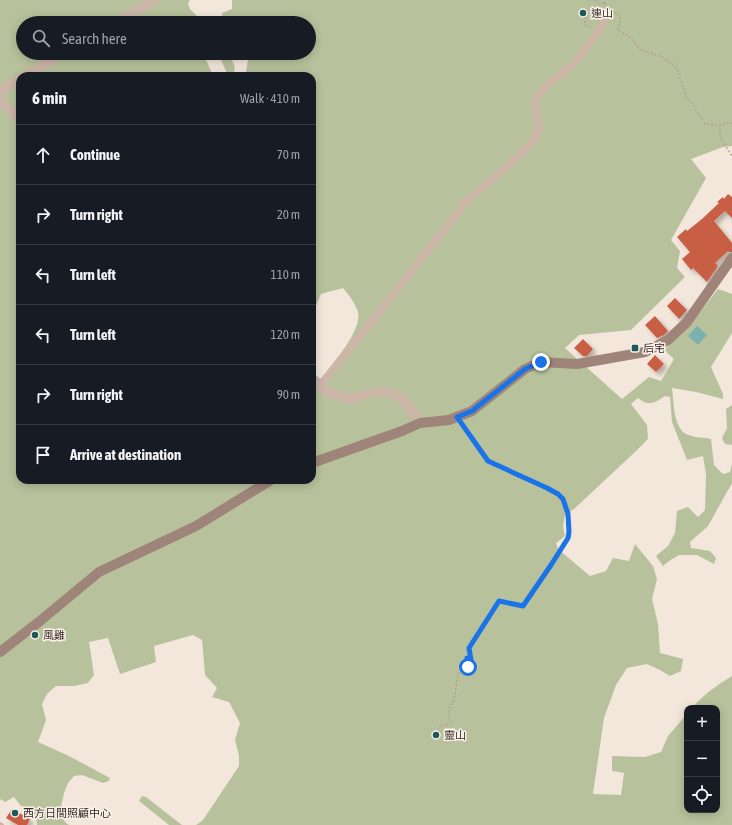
<!DOCTYPE html>
<meta charset="utf-8">
<style>
body{margin:0;font-family:"Asap Condensed","Noto Sans TC",sans-serif;background:#20242c;color:#f1f3f6}
.controls{position:absolute;right:12px;bottom:12px;display:grid;overflow:hidden;border-radius:8px;box-shadow:0 2px 10px #0003}
.controls button{width:36px;height:36px;display:grid;place-items:center;padding:0;border:0;border-bottom:1px solid #363941;background:#171b24;color:#f1f3f6;font:20px sans-serif}
.stop{position:absolute;width:12px;height:12px;margin:-9px;border:3px solid #1a73e8;border-radius:50%;background:#fff}
.stop.end{background:#1a73e8;border-color:#fff;box-shadow:0 1px 4px #0008}
.list{margin:0;padding:0;list-style:none}
h2{display:flex;justify-content:space-between;align-items:center;height:52px;margin:0;padding:0 16px;font-size:17px}
h2 small{font-size:13px;font-weight:400;color:#9ea1a6}
.list li{display:grid;grid-template-columns:26px 1fr auto;gap:12px;align-items:center;box-sizing:border-box;height:60px;padding:0 16px;border-top:1px solid #363941}
.list b{display:block;font-size:15px;white-space:nowrap}
.list em{font-size:13px;font-style:normal;color:#9ea1a6}
.icon{flex:none;width:22px;height:22px;fill:none;stroke:currentColor;stroke-width:2;stroke-linecap:round;stroke-linejoin:round}
.map{position:relative;flex:none;width:732px;height:825px;overflow:hidden}
.search{position:absolute;background:#171b24;box-shadow:0 2px 10px #0003;left:16px;top:16px;width:300px;height:44px;display:flex;align-items:center;gap:10px;box-sizing:border-box;padding:0 14px;border-radius:22px;color:#9ea1a6;font-size:15px}
.panel{position:absolute;background:#171b24;box-shadow:0 2px 10px #0003;left:16px;top:72px;width:300px;height:412px;border-radius:12px}
.map>svg:first-child{display:block}
.green{fill:#b7c29c}
.water{fill:#7bb0b0}
.building{fill:#c85e45;filter:url(#shadow)}
.lines{fill:none;stroke-linecap:round;stroke-linejoin:round}
.path{stroke:#b7a092;stroke-width:1.5;stroke-dasharray:2 2;stroke-linecap:butt}
.service{stroke:#cbb6a8;stroke-width:4}
.minor{stroke:#cbb6a8;stroke-width:8}
.tertiary{stroke:#cbb6a8;stroke-width:10}
.secondary{stroke:#9f8579;stroke-width:10}
.route{stroke:#1a73e8;stroke-width:5}
.poi-dot{fill:#1d595a;stroke:#faf1e9;stroke-width:1.5}
.labels{text-anchor:middle;stroke-width:3;stroke-linejoin:round;paint-order:stroke}
.poi-label{font-size:11px;fill:#382c28;stroke:#faf1e9;text-anchor:start}
</style>
<div class="map">
<svg width="732" height="825" viewBox="0 0 732 825">
<defs>
<filter id="shadow"><feDropShadow dx="3.5" dy="3.5" stdDeviation="2" flood-color="#0004"/></filter>
</defs>
<rect width="100%" height="100%" fill="#f3e7dc"/>
<path class="green" d="M0,0h190l-2,3 2,6 7,7 1,3 -7,4h-168v30h180l8,18v5h12l4,-3 -7,-15 1,-5h6c6,9 10,12 6,23h-213v404h292v-108l9,7c11,-15 41,-47 37,-67 -3,-9 -9,-17 -15,-24l-22,6 -8,18h-1v-236h-65l-1,-4 3,-19h60v-30h-81l-6,-5v-5l10,-4v-9h500v146l-9,1 -32,12 15,19 -35,62 9,11 -3,17 8,9 -54,53 -52,5 -14,13 57,51 27,-22 12,4 13,-22 -10,-9 27,-26 27,-35 14,5v39l-21,34 12,27v5l-27,-7 -24,-4c2,14 1,33 11,44 2,2 8,4 12,5 5,1 10,0 16,2l3,26 9,9 7,-2 2,-8v19l-24,43 -18,16 1,6 19,3 6,7 -2,6 -17,-9h-18l-10,6 -6,5 -7,-10 12,-10 7,-13 2,-22 11,-4 10,10 7,-7 1,-36 -3,-18 -16,4 -15,-38 -2,-25 -5,-1c-10,7 -17,11 -27,2l-7,6 16,21 1,14 -13,13 -61,57 -9,6 -2,11 2,10 -9,7 2,6 32,27 16,-5 7,-13 16,3 6,-17 18,22 4,13 -5,20 6,25 2,29 23,6 -2,12 -11,5 -10,-6 -13,-6 -20,4 -11,17 -12,33 -11,76 28,1 3,-22 -12,-2v-15l33,1 16,-5 7,-16 19,-22v96h30v-102h-25c11,-13 25,-23 40,-32v149h-536l7,-5 36,-54v-10l-4,-16 5,-17 -11,-21 -17,-5 5,-9 -12,-13 -3,-35 -9,-5 -39,11 2,16 -36,12 -12,-36 -19,4 5,33 -6,8 -14,3h-18l-9,8 -5,10 4,16 -8,22 31,14 41,22 -1,3 -6,2 -21,-8 -8,1 -6,7 -4,10 -3,14 1,11 4,5 3,2h-32l-1,-10 -16,-10 -6,-8 -9,5 -5,-3z
M732,405v40l-7,-1 -3,-6 5,-10 -1,-19z
M142,796l4,1 36,28h-13l-30,-24z"/>
<path class="water" d="M697,326l10,9 -9,10 -10,-9z"/>
<path class="building" d="M728,194l4,3v21l-7,-7 -11,10 18,22v9h-3l-1,-1 -13,12 3,3 -11,16 -14,-14 -2,2 -9,-11 8,-7 -13,-15 9,-8 1,2 15,-12 17,-16 -2,-1 6,-5 1,2z
M675,298l12,12 -8,9 -12,-13z
M655,316l13,15 -4,4 -7,3 -12,-13z
M583,339l10,10 -6,7h-4l-9,-8z
M655,355l9,9 -8,8 -9,-8z
M12,809l18,10 -3,6h-9l-12,-7z"/>
<g class="lines">
<path class="path" d="M596,0v2l4,2 4,-1
M604,3l2,3v7
M604,3l2,-3
M606,14l7,-2 5,2 3,6 -4,10 10,5 6,5 6,9 23,8 10,7 5,5 10,29 6,7 12,19 15,1 12,-2
M585,17v8l7,3
M720,125v12l12,19
M462,669l1,-6 4,-4
M438,732l2,-5 11,-4c-2,-4 -4,-12 -1,-17 2,-2 3,-3 4,-6l4,-25 4,-6 5,-2v-8l4,1 -2,-12 30,-47 24,5 28,-41 16,-27 2,-6 -1,-18 -5,-15 -5,-5 -11,-6 -59,-27 -26,-38"/>
<path class="service" d="M0,824l2,1"/>
<path class="minor" d="M320,386l130,-163 14,-20 38,-32 32,-30 5,-13 -4,-27 8,-12 30,-25 23,-29 8,-14"/>
<path class="tertiary" d="M115,23l39,-23
M25,76l39,-23
M0,91l20,-12
M0,100l20,19
M312,379l17,14 21,6 23,-7h16l13,6 18,25"/>
<path class="secondary" d="M312,463l90,-32 18,-8 29,-3 23,-9 53,-42 16,-7 36,2 68,-12 23,-12 19,-18 45,-64
M0,652l40,-31 59,-49 97,-46 75,-46"/>
</g>
<g class="lines">
<path class="route" d="M468,667l-1,-9 4,2 -2,-12 30,-47 24,5 28,-41 17,-27 1,-6 -1,-18 -5,-15 -5,-5 -11,-6 -59,-27 -31,-44 15,-6 53,-42 16,-7"/>
</g>
<g class="poi-dot">
<circle cx="583" cy="13" r="4"/>
<rect x="631" y="344" width="8" height="8" rx="2"/>
<circle cx="35" cy="635" r="4"/>
<circle cx="436" cy="735" r="4"/>
<circle cx="15" cy="813" r="4"/>
</g>
<g class="labels">
<g class="poi-label">
<text x="591" y="17">連山</text>
<text x="643" y="352">后宅</text>
<text x="43" y="639">風雞</text>
<text x="444" y="739">靈山</text>
<text x="23" y="817">西方日間照顧中心</text>
</g>
</g>
</svg>
<div class="controls">
<button>+</button>
<button>−</button>
<button><svg class="icon" aria-label="locate" viewBox="0 0 24 24"><circle cx="12" cy="12" r="6"/><path d="M12 2v4M12 18v4M2 12h4M18 12h4"/></svg></button>
</div>
<div class="stop" style="left:468px;top:667px"></div>
<div class="stop end" style="left:541px;top:362px"></div>
<div class="search"><svg class="icon" aria-label="search" viewBox="0 0 24 24"><circle cx="10" cy="10" r="6"/><path d="M15 15l6 6"/></svg>Search here</div>
<section class="panel">
<h2>6 min<small>Walk · 410 m</small></h2>
<ul class="list">
<li><svg class="icon" aria-label="ahead" viewBox="0 0 24 24"><path d="M12 20V5M6 11l6-6 6 6"/></svg><div><b>Continue</b></div><em>70 m</em></li>
<li><svg class="icon" aria-label="right" viewBox="0 0 24 24"><path d="M7 20v-9h11M14 6l5 5-5 5"/></svg><div><b>Turn right</b></div><em>20 m</em></li>
<li><svg class="icon" aria-label="left" viewBox="0 0 24 24"><path d="M17 20v-9H6M10 6l-5 5 5 5"/></svg><div><b>Turn left</b></div><em>110 m</em></li>
<li><svg class="icon" aria-label="left" viewBox="0 0 24 24"><path d="M17 20v-9H6M10 6l-5 5 5 5"/></svg><div><b>Turn left</b></div><em>120 m</em></li>
<li><svg class="icon" aria-label="right" viewBox="0 0 24 24"><path d="M7 20v-9h11M14 6l5 5-5 5"/></svg><div><b>Turn right</b></div><em>90 m</em></li>
<li><svg class="icon" aria-label="arrive" viewBox="0 0 24 24"><path d="M6 21V4h12l-3 4 3 4H6"/></svg><div><b>Arrive at destination</b></div></li>
</ul>
</section>
</div>
